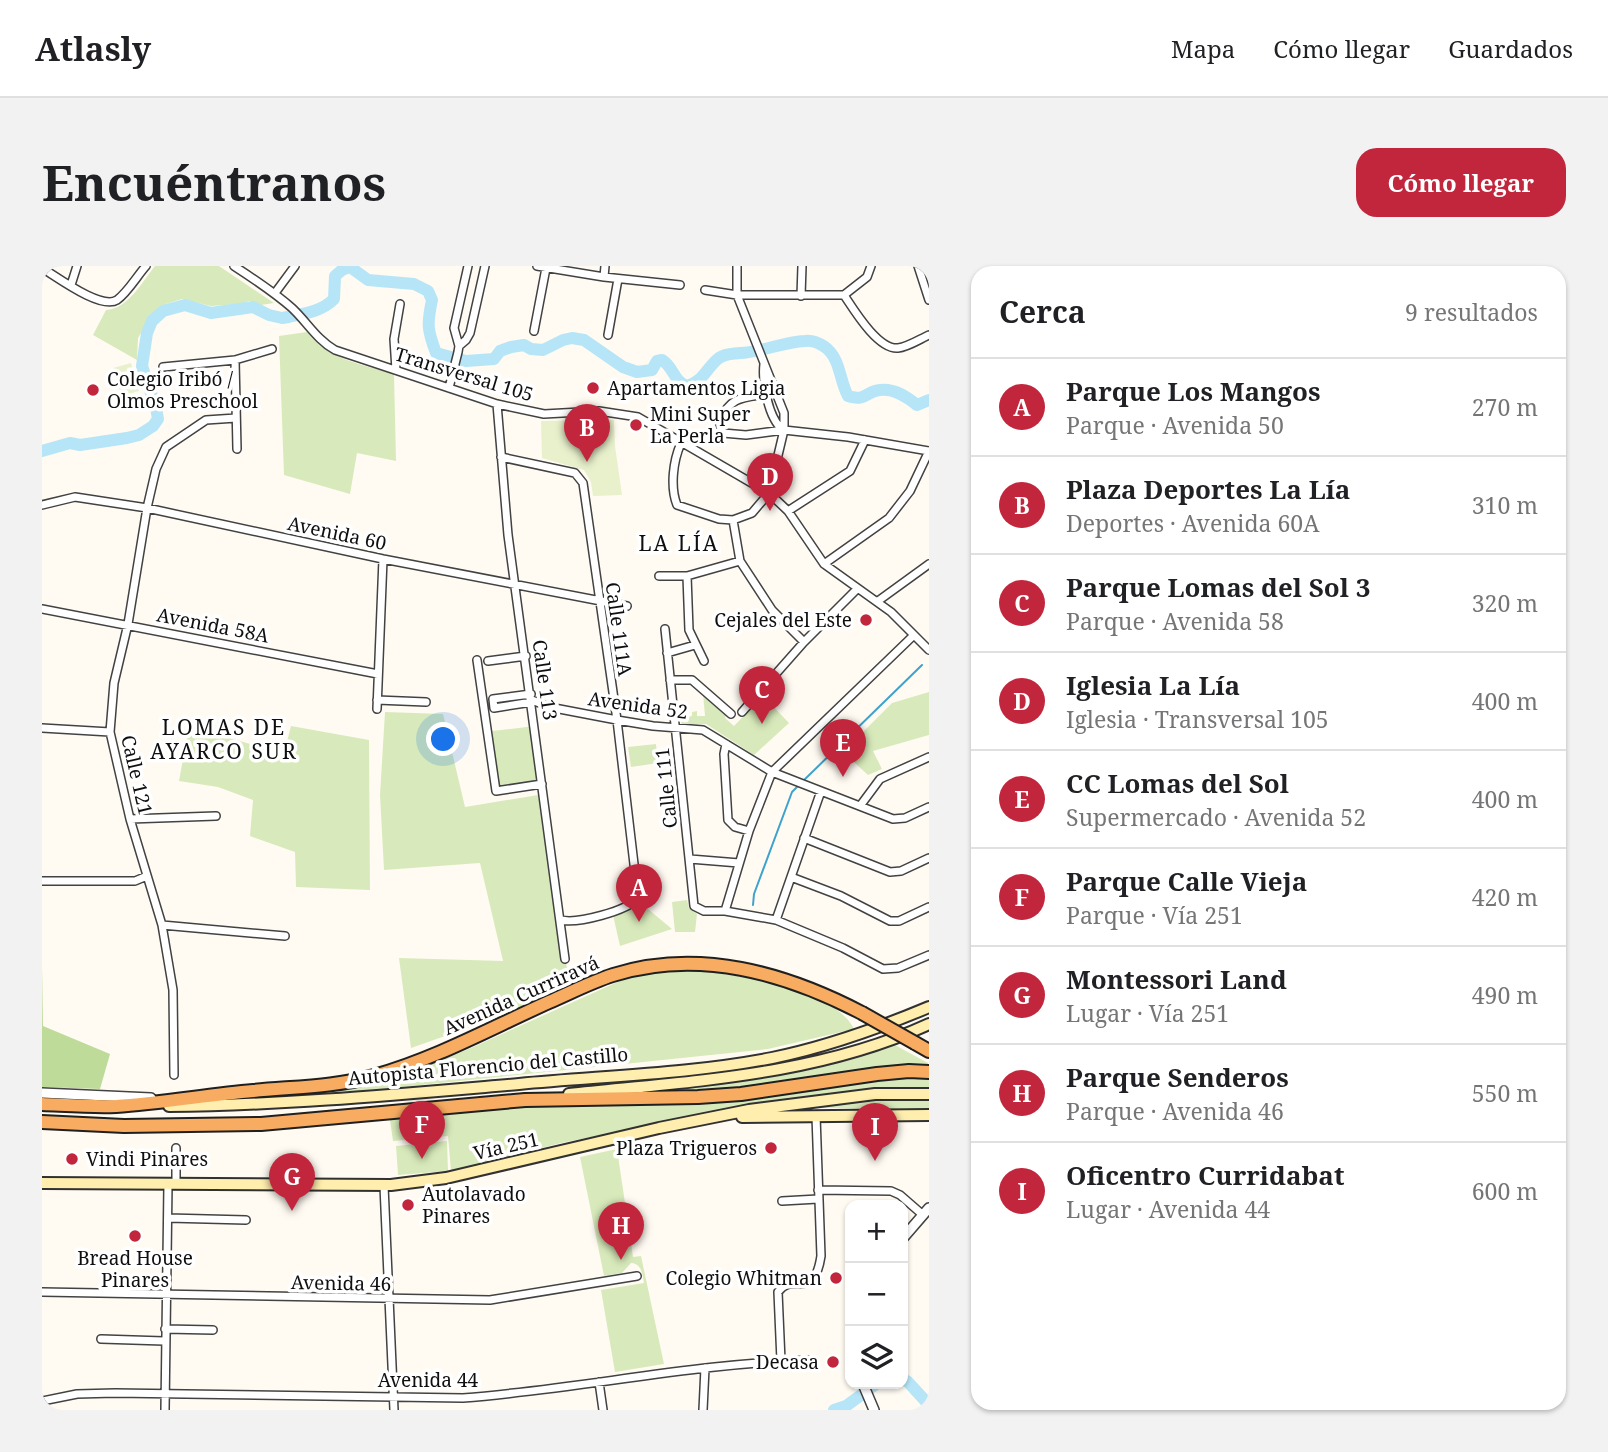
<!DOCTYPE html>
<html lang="es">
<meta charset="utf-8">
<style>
body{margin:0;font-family:"Noto Serif",serif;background:#f2f2f2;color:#202124}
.controls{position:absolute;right:21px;bottom:21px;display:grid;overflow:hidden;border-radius:14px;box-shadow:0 2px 5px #0004}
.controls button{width:63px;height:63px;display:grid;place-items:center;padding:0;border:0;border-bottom:2px solid #e0e0e0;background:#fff;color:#202124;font:35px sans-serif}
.you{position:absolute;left:402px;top:474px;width:24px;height:24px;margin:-18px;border:5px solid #fff;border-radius:50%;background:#1a73e8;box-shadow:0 0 0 10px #1a73e833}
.badge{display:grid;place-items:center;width:46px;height:46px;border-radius:50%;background:#c1263c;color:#fff;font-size:23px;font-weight:700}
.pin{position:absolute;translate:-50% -58px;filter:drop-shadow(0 2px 4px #0008)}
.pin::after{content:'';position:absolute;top:37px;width:24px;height:21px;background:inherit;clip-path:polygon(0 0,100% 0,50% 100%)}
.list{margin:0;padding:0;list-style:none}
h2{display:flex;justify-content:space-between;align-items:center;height:91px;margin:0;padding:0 28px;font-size:30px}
h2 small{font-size:23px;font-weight:400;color:#757577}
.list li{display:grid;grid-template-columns:46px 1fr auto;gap:21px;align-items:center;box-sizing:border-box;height:98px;padding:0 28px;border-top:2px solid #e0e0e0}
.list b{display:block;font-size:26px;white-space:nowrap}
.list p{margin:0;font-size:23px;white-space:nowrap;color:#757577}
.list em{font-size:23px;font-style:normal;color:#757577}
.icon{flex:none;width:38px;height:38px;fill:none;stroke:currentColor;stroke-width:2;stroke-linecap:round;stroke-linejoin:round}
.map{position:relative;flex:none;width:887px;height:1144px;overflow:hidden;border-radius:21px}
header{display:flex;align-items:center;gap:42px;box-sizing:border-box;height:98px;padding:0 35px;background:#fff;border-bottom:2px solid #e0e0e0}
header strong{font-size:33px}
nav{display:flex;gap:38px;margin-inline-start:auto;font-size:24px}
.intro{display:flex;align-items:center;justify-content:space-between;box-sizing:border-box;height:168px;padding:0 42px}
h1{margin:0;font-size:49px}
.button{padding:18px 32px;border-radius:21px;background:#c1263c;color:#fff;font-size:24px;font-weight:700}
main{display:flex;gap:42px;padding:0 42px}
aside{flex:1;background:#fff;border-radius:21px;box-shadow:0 2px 5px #0004}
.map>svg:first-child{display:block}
.green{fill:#d8eabb}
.forest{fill:#bedb9a}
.pitch{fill:#e8f1cc}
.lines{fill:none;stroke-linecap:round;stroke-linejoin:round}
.stream{stroke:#3da2ce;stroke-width:2}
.river{stroke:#b6e5f7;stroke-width:12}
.minor-casing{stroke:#424242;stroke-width:10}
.tertiary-casing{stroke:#424242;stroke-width:12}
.secondary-casing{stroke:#313131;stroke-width:14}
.trunk-casing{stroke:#202020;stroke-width:16}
.minor{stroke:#fff;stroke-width:7}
.tertiary{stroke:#fff;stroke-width:9}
.secondary{stroke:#ffeead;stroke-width:10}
.trunk{stroke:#f7ac61;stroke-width:12}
.trunk-bridge-casing{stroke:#202020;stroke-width:16;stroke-linecap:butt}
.trunk-bridge{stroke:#f7ac61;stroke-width:12}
.poi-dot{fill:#c1263c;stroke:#fff;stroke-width:2.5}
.labels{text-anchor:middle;stroke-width:7;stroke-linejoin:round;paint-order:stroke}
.street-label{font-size:19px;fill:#0f0f0f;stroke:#fff}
.poi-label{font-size:19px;fill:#0f0f0f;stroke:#fff;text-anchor:start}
.neighbourhood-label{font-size:21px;letter-spacing:2px;fill:#0f0f0f;stroke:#fff}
</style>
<header>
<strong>Atlasly</strong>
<nav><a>Mapa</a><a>Cómo llegar</a><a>Guardados</a></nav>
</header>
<div class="intro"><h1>Encuéntranos</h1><a class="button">Cómo llegar</a></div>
<main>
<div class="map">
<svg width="887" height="1144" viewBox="0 0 887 1144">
<rect width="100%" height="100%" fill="#fffbf2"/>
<path class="green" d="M113,0h64l55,37 -13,2 -12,-4 -9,3 -29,2 -29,-7 -16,5 -18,17 -10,17 -1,22 -44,-25 13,-25c22,-1 36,-28 49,-44z
M265,66c21,28 55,32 87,42l2,87 -39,-8 -7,41 -66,-19 -5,-139z
M887,426v43l-56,16 9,18 -14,6 -25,-23 49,-49z
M661,427l24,21 -2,4 9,8 29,-30 26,27 -35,32 -48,-31 -24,1 -2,-7 12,-2v-4l5,-1v5h8z
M343,446l58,2 22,93 73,-12 14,61 18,136 -159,56 -12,-90 104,3 -23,-98 -96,7 -4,-75z
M147,460l95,28 7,-28 78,14 1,150 -74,-3 -1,-35 -45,-16 3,-36 -35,-13 -39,-6z
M493,460l2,56 -38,5 -7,-56z
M614,478l2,19 -27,4 -3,-20z
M645,634l2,8 8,6 -2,18h-20l-3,-30z
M600,638l30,25 -52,17 -7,-31z
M637,703c45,3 154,17 175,60l-86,20 -453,47 75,-15 81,-33 151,-68 24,-7z
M851,778l35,19 -1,5 -156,18 -116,5c81,-10 161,-20 238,-47z
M860,809h27v35l-150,-3 -54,4 -164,32 -110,28 -3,-35 -55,5 -3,-21 157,-17 170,-4z
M405,875l1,30 -50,4 -2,-29z
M575,883l16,108 8,-1 23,108 -49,8 -14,-82 43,-7c-2,-10 -2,-19 -13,-20l-9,10 -18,3 -24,-119z"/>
<path class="forest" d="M0,700l1,60 67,28 -10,35 -58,-2z"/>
<path class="pitch" d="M89,97l8,28 -18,5 -8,-28z
M548,154h24l1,26 7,49 -29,1 -2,-14 -7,-12 -42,-12 -1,-37z"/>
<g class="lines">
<path class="stream" d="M760,516l120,-117
M711,639l1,-11 38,-102 6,-6"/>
<path class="river" d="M247,51l-7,1c19,-4 38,-5 52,-19l1,-23 7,-6 8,-3 18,13 46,4 14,7 4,9c-5,24 -5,29 4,53l30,8 28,-2 6,-8 11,-4 13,-2 7,4 12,1 20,-10 9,-2 12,2 39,27 14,5 15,-2 5,-9 5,-1c12,7 11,21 25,26 16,-4 20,-19 32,-28 7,-5 13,-4 21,-5 22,-1 43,-11 65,-12 7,-1 14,2 20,6 16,12 14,33 23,49 18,6 18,-5 32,-6 14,-2 27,7 37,15l12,-5
M0,185l28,-8 10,2 47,-7 12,-3 14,-9 5,-7 -2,-11 -14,-42 5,-33 5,-12 11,-10 22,-6 26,8 42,-6 16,8 13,3
M861,1113l5,3 21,23
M792,1144l12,-4 30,-22"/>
<defs>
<path id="minor" d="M192,0c20,13 40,26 58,42 15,14 25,32 43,42l162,54 47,10 55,-3 39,6 131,76 19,18 36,53 67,48 38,38
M495,0l67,11 76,8
M876,0l11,34
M0,2c15,9 59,42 75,32 11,-8 20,-24 29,-34
M562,11l1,-11
M29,19l6,-19
M663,24l32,5h107
M233,27l20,-27
M802,29c10,15 34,55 54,53 10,-1 22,-9 31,-13
M802,29l23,-18 4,-11
M759,30l1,-30
M492,65l12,-63
M566,69l10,-56
M417,80l7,-6 4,-7 15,-67
M193,94l2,89
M722,98c-2,18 4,54 19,66
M121,101l72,-7 37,-11
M354,104l-2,-31 6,-35
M407,122l9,-36 1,-6 -5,-18 14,-62
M725,128c-26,4 -35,2 -48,27l4,12 23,2 38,-5 64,7 81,14
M455,138l11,131 57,424
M639,177c-8,18 -11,44 -4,62l42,14 14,1 19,-7 17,-20 15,-63v-17l-47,-118v-29
M459,191l74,16 8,10 34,237 21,178c-11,13 -61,26 -77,22
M0,239l33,-8 72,11 236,51 244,47
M746,245l62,-40 15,-31
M691,254l7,41 32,49 32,32
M782,298l65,-46 21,-27 19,-40
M617,310h28l53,-15
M645,310l2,54 15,31
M836,335l51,-37
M0,343l336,65
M623,363l29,277 10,5h21l51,9 67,28 40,21 15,-1 31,-13
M625,387l28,-8
M435,394l19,131 46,-7
M446,395l38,-5
M628,414h22l39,34
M489,428l-38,5 1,9 38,-6
M335,434l49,2
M490,434l17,7 68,13 36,6 50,4 69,42 121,47 12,-1 24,-11
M335,443l6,-150
M700,446l62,-70 53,-53
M0,462l68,4
M684,478l-2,10 4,66 7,7 14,4
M818,540l20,-27 49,-22
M88,553l86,-3
M762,572l86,34 11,-1 28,-13
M648,593l49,4
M749,611l50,19 49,25h9l30,-14
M0,615h93l12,-5
M683,645l24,-80 23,-59 142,-137
M734,654l45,-129
M120,659l123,11
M132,809l-1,-85 -11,-65 -32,-106 -20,-87 4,-49 14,-59 19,-116 9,-39 10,-22 40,-27 30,-2
M134,918v-36
M342,920l10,224
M776,924l73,1 9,4 23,20
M740,935l36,-2
M126,952l78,2
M0,1026l448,8 147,-24
M123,1063l48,1
M59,1073l63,2
M739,1095l-3,-69c15,-21 36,10 43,-36l-5,-140
M557,1116l4,28
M0,1135l35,-7 38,-1 348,5c117,-9 233,-35 350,-38
M123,1144l3,-226
M661,1144l2,-42"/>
<path id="tertiary" d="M0,827l109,5
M861,972l26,-30
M821,1118l11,26"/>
<path id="secondary" d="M527,828c121,-13 247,-18 360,-70
M127,840c117,-1 233,-12 350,-22 84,-8 171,-10 253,-26 54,-11 107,-30 157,-51
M700,851l187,-2
M0,917l349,2 55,-7 213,-50 90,-18 126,-16h54"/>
<path id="trunk" d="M873,777l14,8
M0,838c24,1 50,3 74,2 45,-3 92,-11 137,-15 40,-4 82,-4 121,-15 61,-17 117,-48 175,-74 21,-9 42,-20 64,-27 86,-27 172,-2 249,38
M0,856l82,4 137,-2 264,-24 173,-3 43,-3 136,-20 32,-3 20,1"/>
</defs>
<use href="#minor" class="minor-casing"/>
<use href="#tertiary" class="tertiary-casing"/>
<use href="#secondary" class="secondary-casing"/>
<use href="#trunk" class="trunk-casing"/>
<use href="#minor" class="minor"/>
<use href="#tertiary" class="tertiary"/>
<use href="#secondary" class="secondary"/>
<use href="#trunk" class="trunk"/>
<defs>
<path id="trunk-bridge" d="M820,747l53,30"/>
</defs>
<use href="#trunk-bridge" class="trunk-bridge-casing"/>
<use href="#trunk-bridge" class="trunk-bridge"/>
</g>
<g class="poi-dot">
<circle cx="551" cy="122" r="7"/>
<circle cx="51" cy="124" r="7"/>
<circle cx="594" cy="159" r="7"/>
<circle cx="824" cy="354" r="7"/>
<circle cx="729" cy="882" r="7"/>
<circle cx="30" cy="893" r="7"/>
<circle cx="366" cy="939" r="7"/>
<circle cx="93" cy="970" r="7"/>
<circle cx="794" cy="1012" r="7"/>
<circle cx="791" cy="1096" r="7"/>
</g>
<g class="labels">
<g class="street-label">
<text transform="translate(422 108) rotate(17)" y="7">Transversal 105</text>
<text transform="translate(295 267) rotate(12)" y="7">Avenida 60</text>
<text transform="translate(171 359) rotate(11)" y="7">Avenida 58A</text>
<text transform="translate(577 363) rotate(82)" y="7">Calle 111A</text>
<text transform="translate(503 414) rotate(82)" y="7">Calle 113</text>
<text transform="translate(596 439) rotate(8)" y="7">Avenida 52</text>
<text transform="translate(95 509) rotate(77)" y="7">Calle 121</text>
<text transform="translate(624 522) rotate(-96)" y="7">Calle 111</text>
<text transform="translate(479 729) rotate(-24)" y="7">Avenida Curriravá</text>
<text transform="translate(446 800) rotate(-5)" y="7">Autopista Florencio del Castillo</text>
<text transform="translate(464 880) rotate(-13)" y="7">Vía 251</text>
<text transform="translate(299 1017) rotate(1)" y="7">Avenida 46</text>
<text x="386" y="1121">Avenida 44</text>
</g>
<g class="poi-label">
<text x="65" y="120">Colegio Iribó /<tspan x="65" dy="22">Olmos Preschool</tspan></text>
<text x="565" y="129">Apartamentos Ligia</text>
<text x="608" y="155">Mini Super<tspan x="608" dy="22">La Perla</tspan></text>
<text x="810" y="361" text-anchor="end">Cejales del Este</text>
<text x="715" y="889" text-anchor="end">Plaza Trigueros</text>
<text x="44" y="900">Vindi Pinares</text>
<text x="380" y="935">Autolavado<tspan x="380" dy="22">Pinares</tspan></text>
<text x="93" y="999" text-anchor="middle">Bread House<tspan x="93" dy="22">Pinares</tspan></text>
<text x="780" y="1019" text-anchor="end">Colegio Whitman</text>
<text x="777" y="1103" text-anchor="end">Decasa</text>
</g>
<g class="neighbourhood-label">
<text x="637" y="285">LA LÍA</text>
<text x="182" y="469">LOMAS DE<tspan x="182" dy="24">AYARCO SUR</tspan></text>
</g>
</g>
</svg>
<div class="controls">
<button>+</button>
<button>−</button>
<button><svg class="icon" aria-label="layers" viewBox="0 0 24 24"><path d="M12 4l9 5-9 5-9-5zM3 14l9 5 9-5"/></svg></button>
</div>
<div class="you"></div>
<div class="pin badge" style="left:597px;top:656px">A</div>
<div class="pin badge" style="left:545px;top:196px">B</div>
<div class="pin badge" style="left:720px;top:458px">C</div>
<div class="pin badge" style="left:728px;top:245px">D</div>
<div class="pin badge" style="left:801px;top:511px">E</div>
<div class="pin badge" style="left:380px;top:893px">F</div>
<div class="pin badge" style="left:250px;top:945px">G</div>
<div class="pin badge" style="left:579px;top:994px">H</div>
<div class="pin badge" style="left:833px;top:895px">I</div>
</div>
<aside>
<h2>Cerca<small>9 resultados</small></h2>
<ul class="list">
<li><span class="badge">A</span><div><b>Parque Los Mangos</b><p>Parque · Avenida 50</p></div><em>270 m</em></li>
<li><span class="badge">B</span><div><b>Plaza Deportes La Lía</b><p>Deportes · Avenida 60A</p></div><em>310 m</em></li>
<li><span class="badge">C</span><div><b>Parque Lomas del Sol 3</b><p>Parque · Avenida 58</p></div><em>320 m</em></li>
<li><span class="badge">D</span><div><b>Iglesia La Lía</b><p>Iglesia · Transversal 105</p></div><em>400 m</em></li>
<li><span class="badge">E</span><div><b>CC Lomas del Sol</b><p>Supermercado · Avenida 52</p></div><em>400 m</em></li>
<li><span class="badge">F</span><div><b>Parque Calle Vieja</b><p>Parque · Vía 251</p></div><em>420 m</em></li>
<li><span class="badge">G</span><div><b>Montessori Land</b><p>Lugar · Vía 251</p></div><em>490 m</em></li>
<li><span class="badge">H</span><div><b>Parque Senderos</b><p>Parque · Avenida 46</p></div><em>550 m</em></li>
<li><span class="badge">I</span><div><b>Oficentro Curridabat</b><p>Lugar · Avenida 44</p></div><em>600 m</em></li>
</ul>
</aside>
</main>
